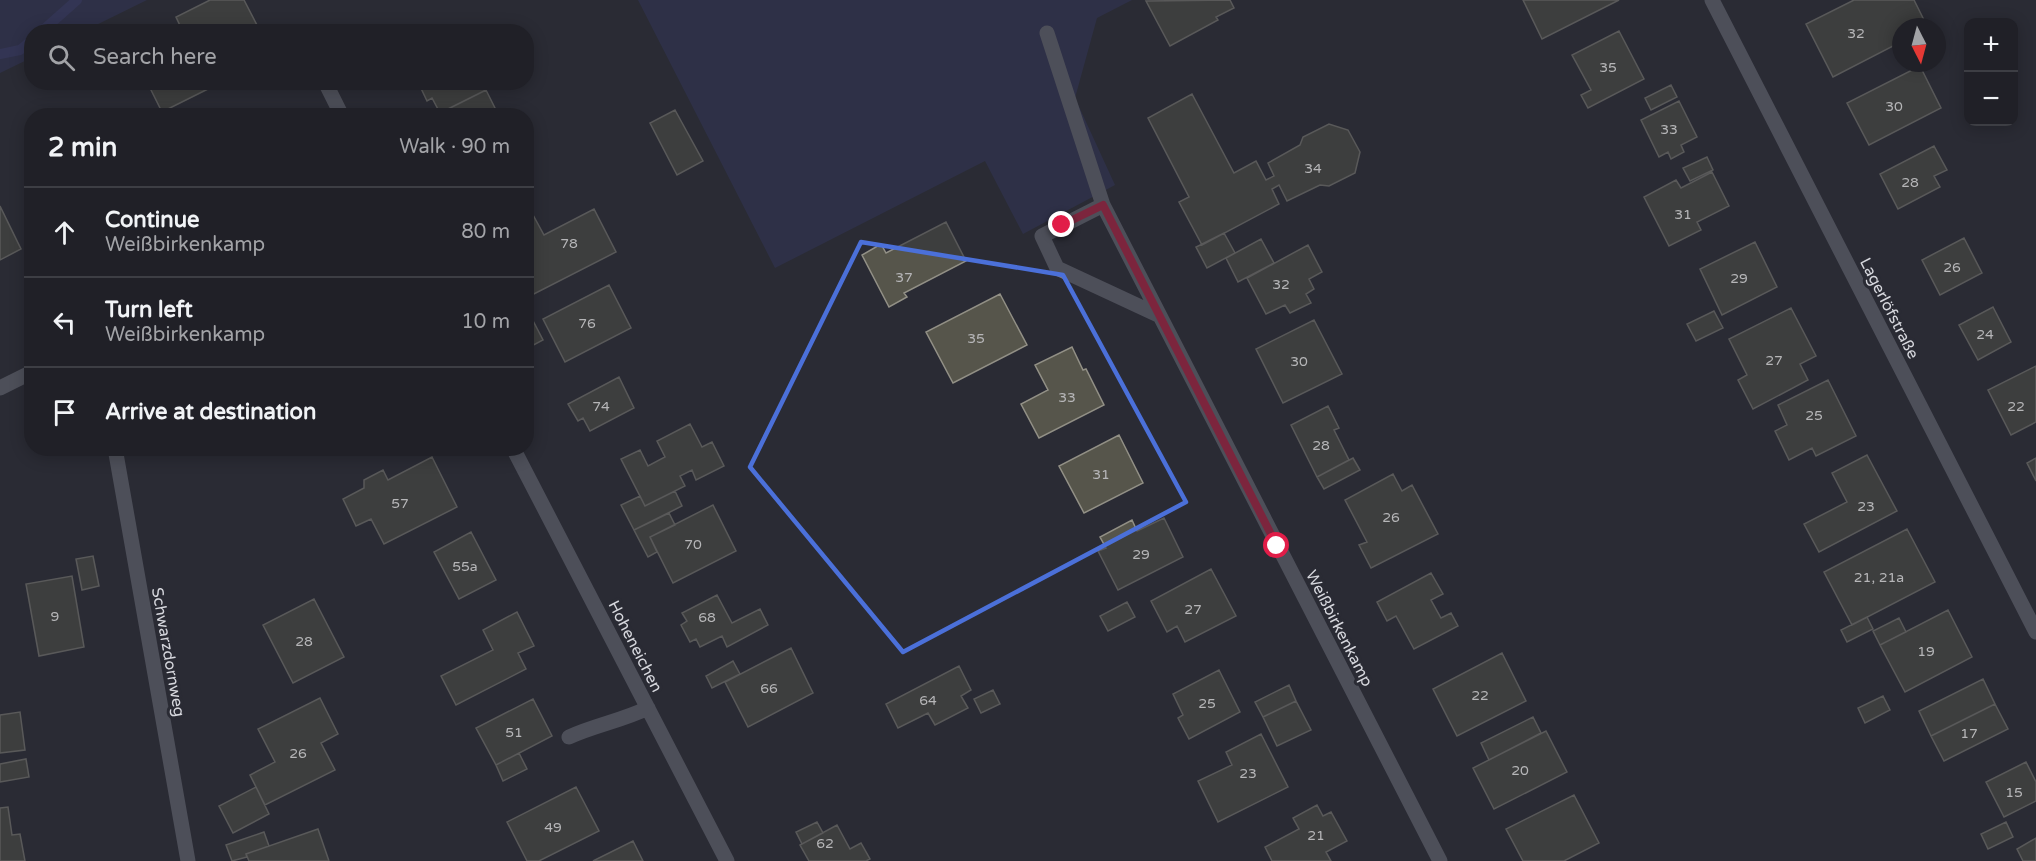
<!DOCTYPE html>
<meta charset="utf-8">
<style>
body{margin:0;font-family:"Varela Round",sans-serif;background:#28282f;color:#f1f3f6}
.controls{position:absolute;right:18px;top:18px;display:grid;overflow:hidden;border-radius:12px;box-shadow:0 3px 15px #0003}
.controls button{width:54px;height:54px;display:grid;place-items:center;padding:0;border:0;border-bottom:2px solid #3d3e44;background:#202027;color:#f1f3f6;font:30px sans-serif}
.compass{position:absolute;left:1892px;top:18px;width:54px;height:54px;border-radius:50%;background:#202027;box-shadow:0 3px 15px #0003;rotate:174deg}
.stop{position:absolute;width:18px;height:18px;margin:-14px;border:4px solid #e11d48;border-radius:50%;background:#fff}
.stop.end{background:#e11d48;border-color:#fff;box-shadow:0 2px 6px #0008}
.list{margin:0;padding:0;list-style:none}
h2{display:flex;justify-content:space-between;align-items:center;height:78px;margin:0;padding:0 24px;font-size:26px}
h2 small{font-size:20px;font-weight:400;color:#a2a3a7}
.list li{display:grid;grid-template-columns:39px 1fr auto;gap:18px;align-items:center;box-sizing:border-box;height:90px;padding:0 24px;border-top:2px solid #3d3e44}
.list b{display:block;font-size:22px;white-space:nowrap}
.list p{margin:0;font-size:20px;white-space:nowrap;color:#a2a3a7}
.list em{font-size:20px;font-style:normal;color:#a2a3a7}
.icon{flex:none;width:33px;height:33px;fill:none;stroke:currentColor;stroke-width:2;stroke-linecap:round;stroke-linejoin:round}
.map{position:relative;flex:none;width:2036px;height:861px;overflow:hidden}
.search{position:absolute;background:#202027;box-shadow:0 3px 15px #0003;left:24px;top:24px;width:510px;height:66px;display:flex;align-items:center;gap:15px;box-sizing:border-box;padding:0 21px;border-radius:24px;color:#a2a3a7;font-size:22px}
.panel{position:absolute;background:#202027;box-shadow:0 3px 15px #0003;left:24px;top:108px;width:510px;height:348px;border-radius:24px}
.map>svg:first-child{display:block}
.green{fill:#34365d}
.lines{fill:none;stroke-linecap:round;stroke-linejoin:round}
.stream{stroke:#3f407b;stroke-width:10}
.building{fill:#56554b;stroke:#929086;stroke-width:1.5}
.minor{stroke:#797a85;stroke-width:15}
.route{stroke:#e11d48;stroke-width:8}
.marked{fill:none;stroke:#4b70d9;stroke-width:4.5;stroke-linejoin:round}
.labels{text-anchor:middle;stroke-width:6;stroke-linejoin:round;paint-order:stroke}
.number-label{font-size:14px;fill:#b6b6b8}
.street-label{font-size:16px;fill:#d6d7dd;stroke:#2a2b34}
</style>
<div class="map">
<svg width="2036" height="861" viewBox="0 0 2036 861">
<rect width="100%" height="100%" fill="#2a2b34"/>
<path class="green" d="M0,0h147l-63,31 -52,1 -1,26 -31,15z
M638,0h494l-35,18 -22,80 40,87 -92,49 -38,-73 -210,107z"/>
<g class="lines">
<path class="stream" d="M41,32l36,-32
M0,54l20,-4 12,-10"/>
</g>
<path class="building" d="M210,0h34l14,27 -9,5h-66l-7,-15z
M1230,0l4,8 -18,9 2,3 -48,26 -24,-45z
M1523,0h96l-77,39z
M1854,0h60l13,26 -26,1v12l-3,2 1,2 -66,34 -27,-53z
M1619,31l25,48 -56,29 -7,-13 10,-5 -19,-35z
M1920,66l21,42 -72,37 -22,-42z
M147,82h75l-60,30z
M418,82h64l4,8 -46,23 -8,-15 -5,3z
M1671,85l6,12 -26,13 -6,-12z
M486,90l13,26h-57l-2,-3z
M1192,94l42,79 22,-12 10,19 8,-4 -6,-13 32,-18 3,-8 26,-13 19,6 12,22 -5,21 -26,13 -9,-1 -33,16 -8,-16 -7,4 7,15 -77,41 -23,-43 10,-5 -41,-79z
M1679,101l18,36 -16,8 3,7 -13,7 -3,-7 -9,5 -18,-37z
M675,110l28,51 -26,14 -27,-52z
M1934,146l13,24 -13,6 6,11 -42,22 -18,-35z
M1707,157l6,13 -23,11 -7,-13z
M1712,172l17,34 -32,16 4,8 -32,16 -25,-49 32,-17 5,8z
M526,202l18,33 50,-26 22,43 -90,46z
M0,206l21,43 -21,11z
M946,222l20,39 -62,32 3,4 -18,10 -27,-52 19,-11 5,9z
M1224,233l11,20 -28,15 -11,-21z
M1964,238l18,35 -42,22 -18,-35z
M1261,239l13,24 -36,19 -12,-24z
M1755,242l22,45 -55,28 -22,-46z
M1308,245l14,27 -13,7 5,10 -8,5 5,9 -21,10 -5,-8 -19,9 -19,-36z
M609,285l22,43 -66,34 -22,-43z
M1000,294l27,51 -74,38 -27,-51z
M1993,307l18,35 -33,18 -19,-35z
M1791,308l25,48 -16,8 8,16 -55,29 -15,-29 9,-5 -18,-36z
M1714,311l9,17 -27,13 -9,-17z
M529,313l14,27 -17,9v-35z
M1314,320l28,54 -59,29 -27,-54z
M1072,347l11,23 3,-1 18,36 -65,33 -18,-34 27,-14 -13,-25z
M2036,366v56l-25,13 -23,-45z
M619,377l15,31 -44,23 -7,-13 -5,3 -10,-17z
M1828,380l28,56 -40,20 -4,-8 -23,12 -14,-29 12,-6 -9,-20z
M1328,406l11,22 -5,2 15,30 -32,17 -26,-52z
M690,424l12,23 10,-5 12,24 -28,14 -4,-10 -12,6 5,10 -40,20 -24,-47 19,-9 8,16 17,-9 -8,-16z
M1119,435l24,48 -59,30 -25,-47z
M1867,455l30,56 -78,41 -15,-28 43,-22 -15,-29z
M432,457l25,50 -73,37 -13,-25 -15,7 -13,-27 21,-11v-8l19,-10 5,10z
M1353,458l7,12 -36,19 -7,-12z
M2036,458v23l-9,-18z
M1393,474l9,17 10,-6 26,49 -67,34 -12,-23 8,-3 -22,-42z
M675,491l7,15 -48,24 -13,-25 19,-9 5,10z
M713,505l23,46 -63,32 -23,-46z
M669,513l6,12 -25,12 7,15 -9,5 -14,-27z
M1164,518l19,39 -65,33 -20,-39 8,-3 -6,-11 32,-17 5,11z
M1907,529l28,53 -83,43 -28,-53z
M471,532l25,48 -37,19 -25,-47z
M93,556l6,30 -17,4 -6,-31z
M1211,569l25,47 -51,26 -8,-16 -10,6 -16,-31z
M1431,573l12,21 -12,6 10,18 10,-5 7,13 -44,23 -18,-33 -9,5 -10,-19z
M72,576l12,71 -45,9 -13,-72z
M717,595l15,28 28,-14 8,16 -41,22 -5,-11 -22,11 -4,-8 -6,3 -9,-17 6,-4 -5,-8z
M314,599l30,58 -51,26 -30,-58z
M1127,602l8,15 -27,14 -8,-15z
M1948,610l24,47 -67,35 -25,-47z
M517,612l17,34 -16,7 8,16 -70,36 -15,-29 52,-26 -10,-20z
M1867,617l6,12 -26,13 -6,-12z
M1899,618l7,14 -26,13 -7,-14z
M791,648l22,45 -65,34 -23,-45z
M1502,653l24,48 -69,35 -24,-47z
M733,661l7,13 -28,14 -6,-12z
M959,666l12,24 -10,6 7,12 -33,17 -7,-12 -30,15 -12,-24z
M1219,670l21,42 -51,27 -11,-21 5,-3 -10,-21z
M1983,679l12,25 -64,32 -12,-25z
M1289,685l7,16 -33,16 -8,-15z
M993,690l7,14 -19,9 -7,-14z
M1883,696l7,14 -25,13 -7,-15z
M320,698l18,36 -17,9 14,27 -70,35 -15,-30 25,-13 -17,-33z
M533,699l19,37 -56,29 -20,-37z
M1296,701l15,29 -34,16 -14,-29z
M1995,704l13,25 -64,32 -13,-25z
M20,712l5,38 -25,3v-38z
M1533,717l8,16 -52,27 -8,-17z
M1546,731l21,41 -73,37 -21,-41z
M1261,734l27,53 -70,35 -20,-41 34,-16 -6,-13z
M519,753l8,16 -24,12 -7,-16z
M26,759l3,18 -29,5v-18z
M2026,762l10,20v19l-32,16 -18,-35z
M256,787l13,27 -36,19 -14,-27z
M576,787l23,44 -60,30h-12l-20,-39z
M1574,795l25,48 -35,18h-41l-17,-32z
M1317,805l6,11 8,-4 16,29 -21,11 5,9h-59l-7,-14 34,-18 -6,-11z
M8,807l4,28 8,-1 5,27h-25v-53z
M817,822l6,11 -21,11 -6,-12z
M2006,822l7,15 -25,12 -7,-15z
M837,825l13,24 11,-6 9,16 -4,2h-57l-9,-16z
M318,829l11,32h-80l-3,-7z
M264,832l5,14 -23,8 1,3 -15,4 -6,-16z
M2036,838v23h-13l-6,-12z
M633,841l10,20h-50z"/>
<g class="lines">
<path class="minor" d="M1712,0l324,632
M1047,33l56,172
M325,82l17,34
M1158,315l-101,-47 -15,-32 61,-31 337,656
M0,388l32,-16
M115,448l73,413
M513,448l214,413
M569,737c26,-12 52,-16 79,-29"/>
</g>
<g class="lines">
<path class="route" d="M1062,225l41,-20 174,341"/>
</g>
<path d="M0 0H2036V861H0ZM861,242l202,33 123,227 -283,150 -153,-185z" fill="#2a2b34" fill-opacity=".55" fill-rule="evenodd"/>
<path class="marked" d="M861,242l202,33 123,227 -283,150 -153,-185z"/>
<g class="labels">
<g class="number-label">
<text x="1856" y="38">32</text>
<text x="1608" y="72">35</text>
<text x="1894" y="111">30</text>
<text x="1669" y="134">33</text>
<text x="1313" y="173">34</text>
<text x="1910" y="187">28</text>
<text x="1683" y="219">31</text>
<text x="569" y="248">78</text>
<text x="1952" y="272">26</text>
<text x="904" y="282">37</text>
<text x="1739" y="283">29</text>
<text x="1281" y="289">32</text>
<text x="587" y="328">76</text>
<text x="1985" y="339">24</text>
<text x="976" y="343">35</text>
<text x="1774" y="365">27</text>
<text x="1299" y="366">30</text>
<text x="1067" y="402">33</text>
<text x="601" y="411">74</text>
<text x="2016" y="411">22</text>
<text x="1814" y="420">25</text>
<text x="1321" y="450">28</text>
<text x="1101" y="479">31</text>
<text x="400" y="508">57</text>
<text x="1866" y="511">23</text>
<text x="1391" y="522">26</text>
<text x="693" y="549">70</text>
<text x="1141" y="559">29</text>
<text x="465" y="571">55a</text>
<text x="1879" y="582">21, 21a</text>
<text x="1193" y="614">27</text>
<text x="55" y="621">9</text>
<text x="707" y="622">68</text>
<text x="304" y="646">28</text>
<text x="1926" y="656">19</text>
<text x="769" y="693">66</text>
<text x="1480" y="700">22</text>
<text x="928" y="705">64</text>
<text x="1207" y="708">25</text>
<text x="514" y="737">51</text>
<text x="1969" y="738">17</text>
<text x="298" y="758">26</text>
<text x="1520" y="775">20</text>
<text x="1248" y="778">23</text>
<text x="2014" y="797">15</text>
<text x="553" y="832">49</text>
<text x="1316" y="840">21</text>
<text x="825" y="848">62</text>
</g>
<g class="street-label">
<text transform="translate(1890 308) rotate(63)" y="6">Lagerlöfstraße</text>
<text transform="translate(1340 628) rotate(63)" y="6">Weißbirkenkamp</text>
<text transform="translate(636 646) rotate(63)" y="6">Hoheneichen</text>
<text transform="translate(169 652) rotate(80)" y="6">Schwarzdornweg</text>
</g>
</g>
</svg>
<div class="controls">
<button>+</button>
<button>−</button>
</div>
<svg class="compass" viewBox="-18 -18 36 36"><path d="M0-13l5 13h-10z" fill="#e53935"/><path d="M0 13l5-13h-10z" fill="#a2a3a7"/></svg>
<div class="stop" style="left:1277px;top:546px"></div>
<div class="stop end" style="left:1062px;top:225px"></div>
<div class="search"><svg class="icon" aria-label="search" viewBox="0 0 24 24"><circle cx="10" cy="10" r="6"/><path d="M15 15l6 6"/></svg>Search here</div>
<section class="panel">
<h2>2 min<small>Walk · 90 m</small></h2>
<ul class="list">
<li><svg class="icon" aria-label="ahead" viewBox="0 0 24 24"><path d="M12 20V5M6 11l6-6 6 6"/></svg><div><b>Continue</b><p>Weißbirkenkamp</p></div><em>80 m</em></li>
<li><svg class="icon" aria-label="left" viewBox="0 0 24 24"><path d="M17 20v-9H6M10 6l-5 5 5 5"/></svg><div><b>Turn left</b><p>Weißbirkenkamp</p></div><em>10 m</em></li>
<li><svg class="icon" aria-label="arrive" viewBox="0 0 24 24"><path d="M6 21V4h12l-3 4 3 4H6"/></svg><div><b>Arrive at destination</b></div></li>
</ul>
</section>
</div>
